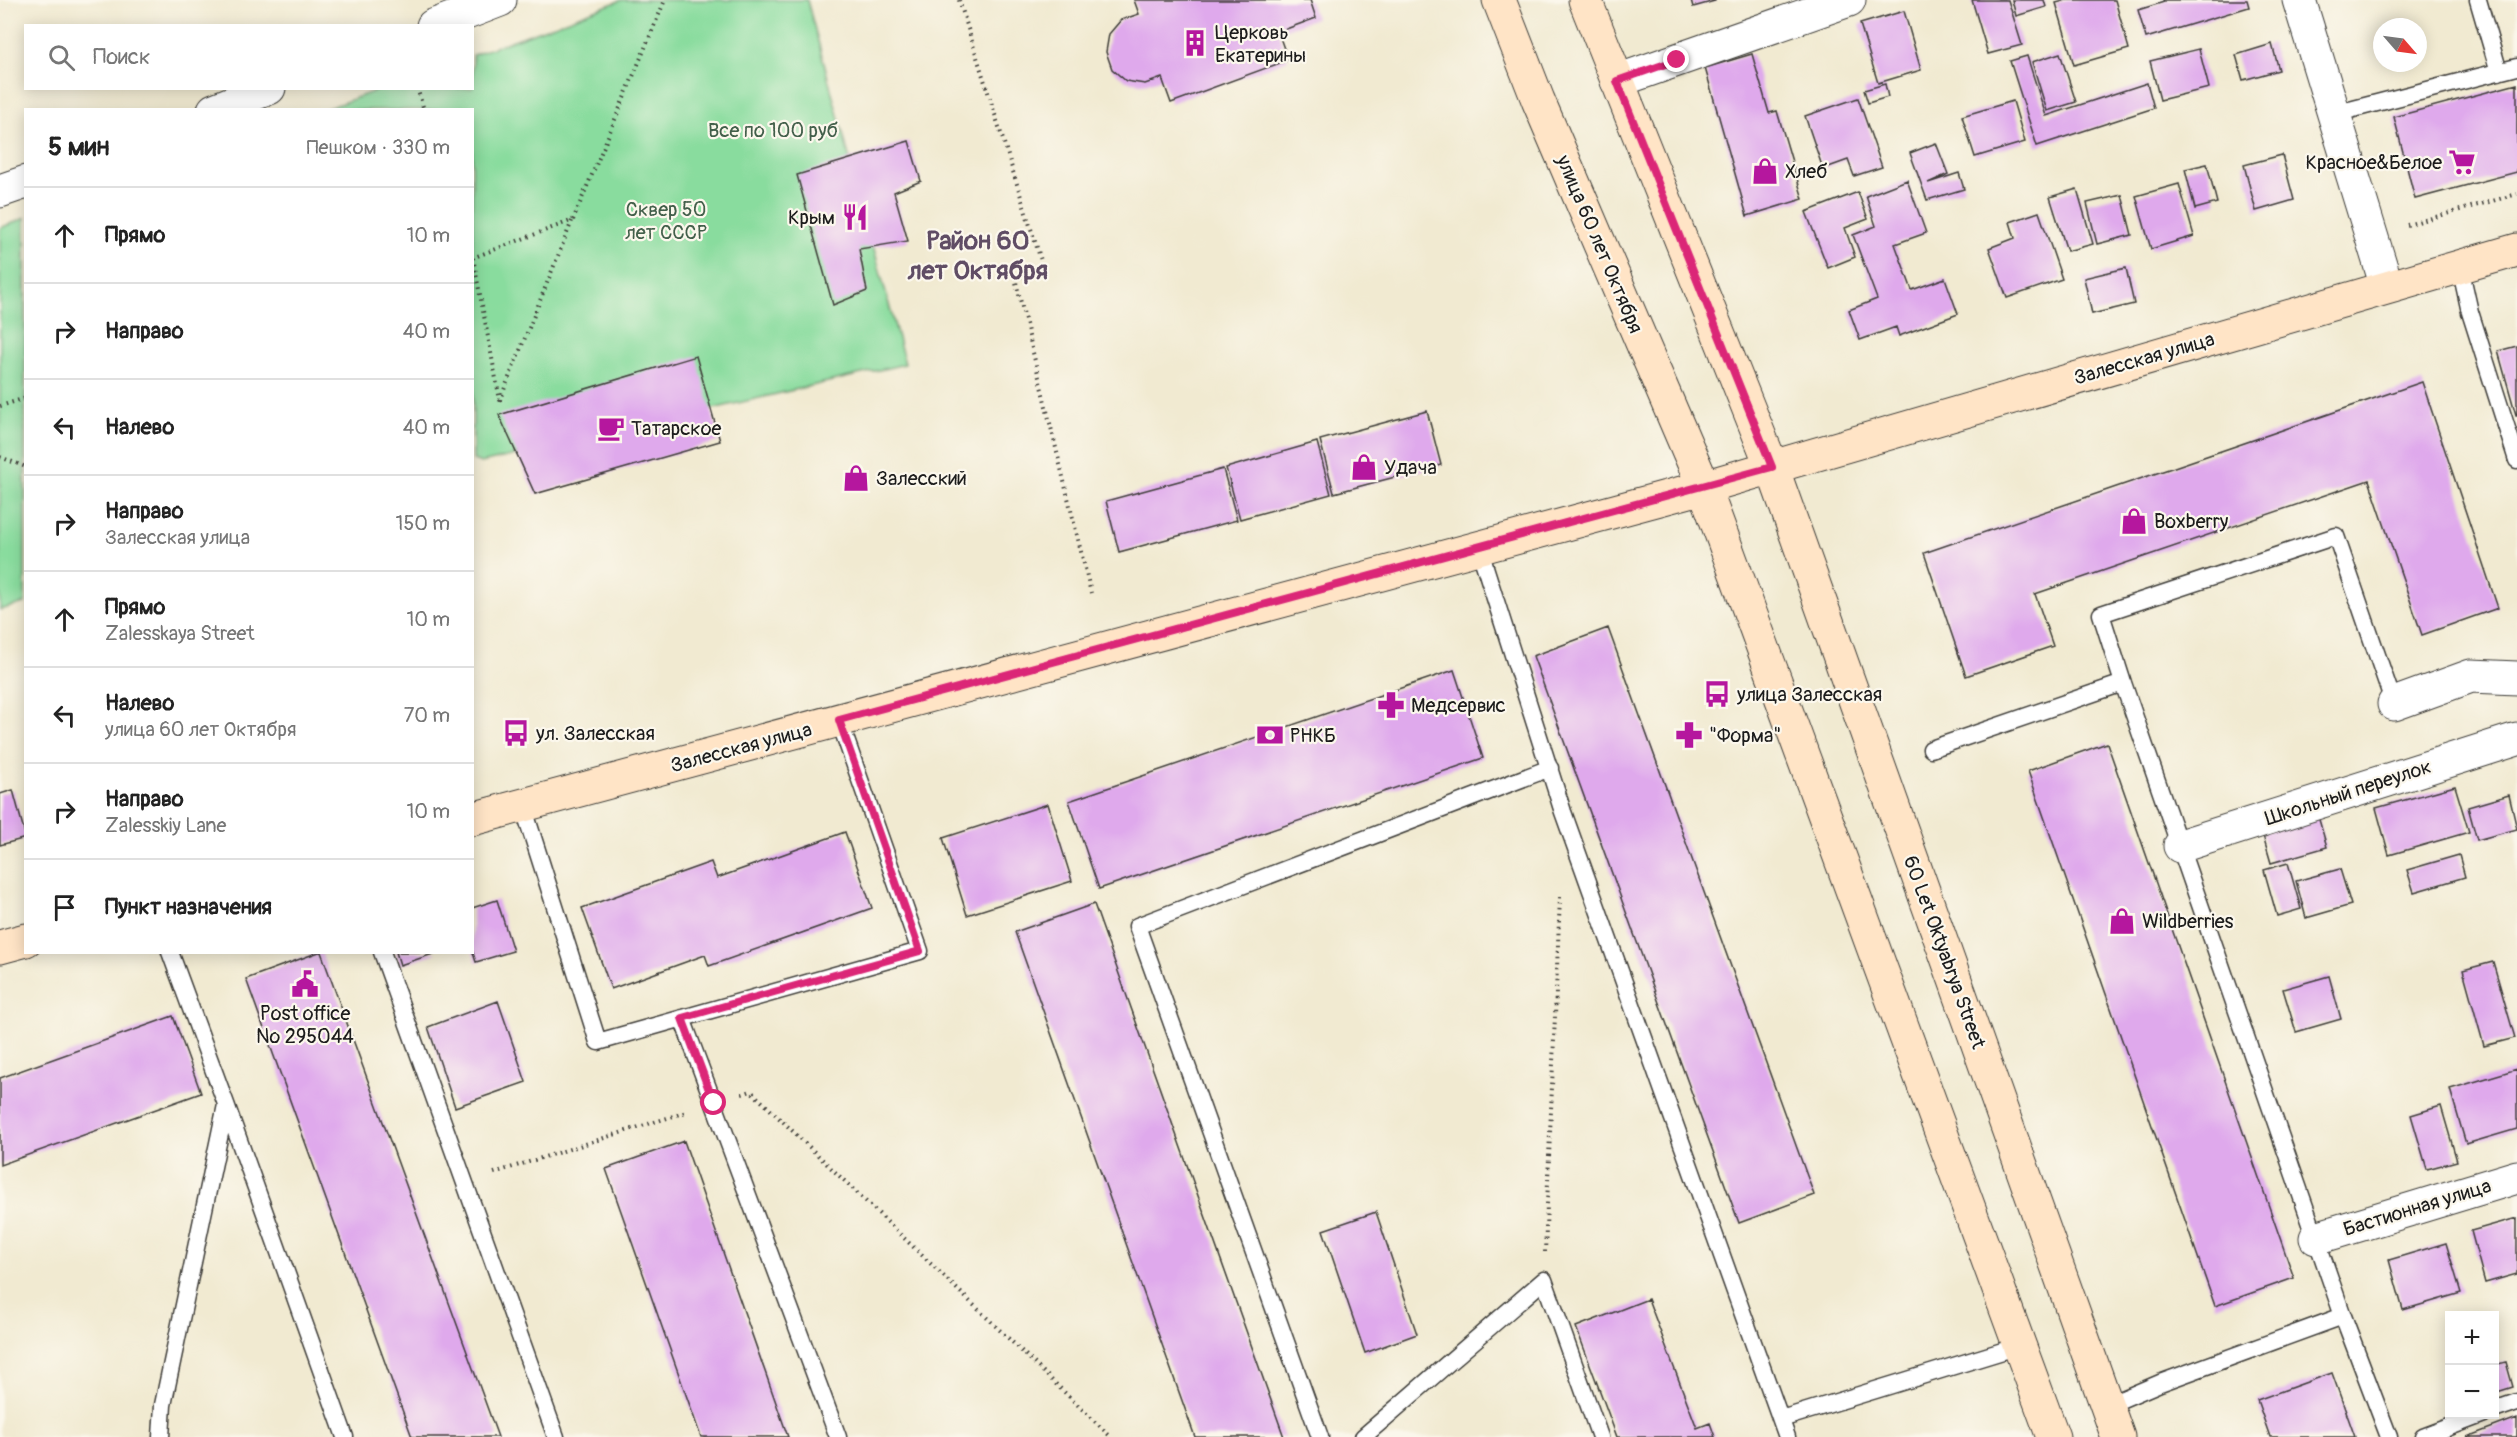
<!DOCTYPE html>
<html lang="ru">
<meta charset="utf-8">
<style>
body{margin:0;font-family:Pangolin,sans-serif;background:#f2f2f2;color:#222}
.controls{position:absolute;right:18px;bottom:18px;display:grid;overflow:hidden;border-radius:0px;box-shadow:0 3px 15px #0003}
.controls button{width:54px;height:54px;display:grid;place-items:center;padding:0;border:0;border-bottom:2px solid #e0e0e0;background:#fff;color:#222;font:30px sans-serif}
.compass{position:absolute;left:2373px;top:18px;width:54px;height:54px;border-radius:50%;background:#fff;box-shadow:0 3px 15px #0003;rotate:118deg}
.stop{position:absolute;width:18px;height:18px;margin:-14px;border:4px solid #db2777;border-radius:50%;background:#fff}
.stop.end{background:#db2777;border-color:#fff;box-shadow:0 2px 6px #0008}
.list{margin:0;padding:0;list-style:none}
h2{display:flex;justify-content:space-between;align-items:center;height:78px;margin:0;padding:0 24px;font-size:26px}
h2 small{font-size:20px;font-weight:400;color:#767676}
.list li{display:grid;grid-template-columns:39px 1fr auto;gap:18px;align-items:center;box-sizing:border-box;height:96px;padding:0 24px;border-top:2px solid #e0e0e0}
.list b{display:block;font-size:22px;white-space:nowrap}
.list p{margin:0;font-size:20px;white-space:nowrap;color:#767676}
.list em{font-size:20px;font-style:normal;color:#767676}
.icon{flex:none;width:33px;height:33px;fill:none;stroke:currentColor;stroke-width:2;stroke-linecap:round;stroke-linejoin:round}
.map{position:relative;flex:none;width:2517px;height:1437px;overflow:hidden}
.search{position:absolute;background:#fff;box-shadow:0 3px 15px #0003;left:24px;top:24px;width:450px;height:66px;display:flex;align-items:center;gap:15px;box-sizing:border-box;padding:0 21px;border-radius:0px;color:#767676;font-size:22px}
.panel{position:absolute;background:#fff;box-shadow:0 3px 15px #0003;left:24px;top:108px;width:450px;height:846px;border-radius:0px}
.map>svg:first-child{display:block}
.green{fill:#89dc9e;stroke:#527c5d;stroke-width:1.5}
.building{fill:#dfa9ec}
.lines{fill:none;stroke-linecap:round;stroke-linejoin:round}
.lane-casing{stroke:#3c3b37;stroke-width:19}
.street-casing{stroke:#3c3b37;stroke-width:35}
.secondary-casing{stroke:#3c3b37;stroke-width:35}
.path{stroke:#3c3b37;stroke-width:4;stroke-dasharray:1.5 4.5;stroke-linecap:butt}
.lane{stroke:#fff;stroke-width:16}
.street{stroke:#fff;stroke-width:33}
.secondary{stroke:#ffe4c6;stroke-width:33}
.route{stroke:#db2777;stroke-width:8}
.labels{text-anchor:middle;stroke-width:4.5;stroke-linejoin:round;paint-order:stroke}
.poi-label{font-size:20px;fill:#1c1c1c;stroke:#fbf7ec;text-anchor:start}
.park-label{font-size:20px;fill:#425f4a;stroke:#fbf7ec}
.street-label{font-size:20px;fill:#1c1c1c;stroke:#fbf7ec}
.district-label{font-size:26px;font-weight:bold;fill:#604d65;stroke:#fbf7ec}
</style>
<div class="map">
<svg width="2517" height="1437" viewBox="0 0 2517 1437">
<rect width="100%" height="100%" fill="#fbf7ec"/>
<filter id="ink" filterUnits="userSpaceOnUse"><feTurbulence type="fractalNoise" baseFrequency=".0167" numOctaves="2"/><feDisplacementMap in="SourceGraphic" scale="12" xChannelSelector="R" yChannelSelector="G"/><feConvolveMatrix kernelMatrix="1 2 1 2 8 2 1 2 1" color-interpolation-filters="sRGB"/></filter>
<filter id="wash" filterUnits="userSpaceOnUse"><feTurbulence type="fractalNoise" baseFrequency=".008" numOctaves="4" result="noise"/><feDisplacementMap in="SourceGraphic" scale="24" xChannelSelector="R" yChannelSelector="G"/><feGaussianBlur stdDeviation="1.35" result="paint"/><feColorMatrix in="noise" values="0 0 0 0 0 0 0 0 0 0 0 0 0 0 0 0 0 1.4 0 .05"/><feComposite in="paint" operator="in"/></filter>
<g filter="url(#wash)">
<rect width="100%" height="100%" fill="#f1ead1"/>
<path class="green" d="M622,0h185l98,364 -424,99 -8,-3 -1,-350h-149l57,-21 92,-1 1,-33z
M25,218v385l-25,7v-382z"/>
<g id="blocks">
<path class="building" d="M1134,0h176l6,18 -38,14 10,28 -117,43 -9,-25 -17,6 -19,-3 -14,-12 -6,-17 3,-18 12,-14 18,-6z
M1691,0h24v1l-22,6z
M1972,0h36l14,45 -34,9z
M2012,0h32l2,7 -30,9z
M2067,0h48l14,49 -55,16 -18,-62z
M2163,0h84l2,7 -103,31 -8,-28 26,-8z
M1904,11l17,59 -43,13 -18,-59z
M2272,44l7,26 -36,10 -7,-25z
M2199,49l10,39 -49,12 -10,-39z
M2060,53l16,49 -29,9 -15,-49z
M1752,54l17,59 8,-2 26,88 -56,17 -42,-148z
M2027,56l19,60 101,-33 7,25 -117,38 -27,-85z
M1885,84l3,13 -20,6 -4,-13z
M2517,84v88l-102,27 -21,-82z
M1858,98l24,69 -28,9 -6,-16 -25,9 -18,-53z
M2013,101l12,41 -50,15 -13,-41z
M909,141l12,40 -27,11 14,49 -49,8 8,42 -34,14 -36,-130z
M1936,143l12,31 -20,9 31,-10 5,16 -37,11 -17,-47z
M2282,155l12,45 -38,11 -12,-46z
M2207,164l10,39 -22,6 -10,-40z
M1907,180l19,53 -31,11 17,46 33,-12 13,36 -59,22 -3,-9 -36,13 -11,-30 28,-11 -24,-64 23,-9 -10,-30z
M2179,184l15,52 -43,13 -15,-53z
M2077,189l16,55 -26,7 -17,-54z
M1858,192l10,27 -23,9 10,29 -27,11 -22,-56z
M2122,195l10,40 -35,9 -10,-41z
M2039,212l23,67 -55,19 -18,-50 26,-10 -5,-16z
M2126,268l8,36 -42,10 -8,-36z
M2517,346v69h-1l-18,-64z
M696,356l24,85 -185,53 -36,-79z
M2422,382l76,226 -76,27 -53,-155 -334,114 18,52 -87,30 -42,-123z
M1427,411l14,54 -107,28 -14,-53z
M1317,442l14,52 -91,25 -14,-51z
M1223,469l14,51 -118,32 -13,-51z
M1608,628l206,567 -75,28 -206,-567z
M1454,670l29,88 -384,131 -30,-88z
M2107,743l187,535 -79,28 -187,-535z
M2455,786l14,46 -80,23 -13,-47z
M13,790l13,48 -26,7v-51z
M2509,795l8,34 -40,11 -9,-33z
M1048,804l24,77 -105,34 -24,-77z
M2318,816l9,31 -56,16 -9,-31z
M845,832l27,76 -163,58 -4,-11 -94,34 -29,-81 129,-46 6,16z
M2459,855l6,22 -51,15 -7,-22z
M2288,863l13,46 -24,7 -13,-46z
M2340,869l11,36 -45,13 -10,-37z
M497,900l16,51 -37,11 -4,-12v-42z
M1094,904l190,533h-89l-180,-505z
M319,952h2l177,485h-86l-166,-458z
M396,952h40v1l-36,12z
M2493,962l22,76 -31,8 -21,-76z
M2329,976l12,43 -45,13 -13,-43z
M498,1001l28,81 -71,25 -27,-80z
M173,1016l28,77 -201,72v-87z
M2517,1069v60l-51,15 -16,-55z
M2441,1106l16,55 -30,8 -16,-54z
M684,1141l104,296h-87l-95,-268z
M1376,1212l41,122 -52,19 -42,-123z
M2517,1218v56l-32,9 -14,-52z
M2446,1243l15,50 -58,17 -14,-50z
M1648,1299l49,129 13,-5 5,14h-98l-41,-110z
M2506,1362l7,25 -19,6v-28z
M2332,1373l23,64h-85l-13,-37z
M2517,1418v19h-50z"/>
</g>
</g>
<g filter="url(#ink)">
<use href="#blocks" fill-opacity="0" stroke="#3c3b37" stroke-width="1.5"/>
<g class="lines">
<defs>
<path id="lane" d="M2478,0l21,72
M2334,114l183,-47
M2460,267l10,45 47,148
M1479,548l84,264 224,625
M1931,749l192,-66
M523,806l75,236 322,-91 -81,-231
M170,952l56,152 119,333
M382,952l174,485
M682,1018l156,419
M2343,1316l-220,-633 -22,-69 235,-78 58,168
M2106,1406l54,-23 183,-67 46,121
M2494,1410l23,-8
M1781,1419l238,-73
M161,1437l2,-32 63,-300
M1320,1437l-183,-511 413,-158
M1363,1437l181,-157 56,157
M2423,1437l61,-23"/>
<path id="street" d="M2299,0l88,287
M433,26l67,-26
M1617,81l232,-81
M214,110l55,-22
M0,191l26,-9
M2394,704l77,-28 46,2
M2180,846l337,-107
M2316,1238l201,-61"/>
<path id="secondary" d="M1499,0l39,100 166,387 349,950
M1585,0l187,467 346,970
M472,819l1232,-332 813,-237
M0,947l26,-7"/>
</defs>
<use href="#lane" class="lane-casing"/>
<use href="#street" class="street-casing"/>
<use href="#secondary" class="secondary-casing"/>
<path class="path" d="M959,0l85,270 -29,8 76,315
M417,88l7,22
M2407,225l110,-31
M472,258l101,-38 92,-220
M473,258l27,142 72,-179
M0,406l26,-8
M0,457l26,10
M742,1094l9,-3 360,346
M494,1173l192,-61
M1545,1252l15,-355"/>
<use href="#lane" class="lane"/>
<use href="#street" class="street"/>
<use href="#secondary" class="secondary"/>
</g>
</g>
<g class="lines" filter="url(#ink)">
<path class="route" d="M714,1103l-32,-85 238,-67 -81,-231 933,-253 -155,-386 60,-21"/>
</g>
<defs>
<symbol id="building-bare" viewBox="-9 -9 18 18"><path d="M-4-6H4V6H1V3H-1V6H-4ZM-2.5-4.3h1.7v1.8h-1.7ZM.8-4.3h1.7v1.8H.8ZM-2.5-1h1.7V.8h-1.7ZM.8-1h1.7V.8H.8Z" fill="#b5179e" stroke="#fbf7ec" stroke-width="2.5" paint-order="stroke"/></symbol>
<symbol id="supermarket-bare" viewBox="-9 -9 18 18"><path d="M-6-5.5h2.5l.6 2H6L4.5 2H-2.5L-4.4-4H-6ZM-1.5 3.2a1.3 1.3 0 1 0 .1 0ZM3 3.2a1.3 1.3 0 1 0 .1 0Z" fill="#b5179e" stroke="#fbf7ec" stroke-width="2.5" paint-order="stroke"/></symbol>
<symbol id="shop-bare" viewBox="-9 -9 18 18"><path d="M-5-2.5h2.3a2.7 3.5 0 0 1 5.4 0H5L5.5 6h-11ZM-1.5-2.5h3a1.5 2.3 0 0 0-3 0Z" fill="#b5179e" stroke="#fbf7ec" stroke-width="2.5" paint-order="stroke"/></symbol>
<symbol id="restaurant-bare" viewBox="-9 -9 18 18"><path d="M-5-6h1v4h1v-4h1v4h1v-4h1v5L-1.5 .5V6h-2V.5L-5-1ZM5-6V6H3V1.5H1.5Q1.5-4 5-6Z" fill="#b5179e" stroke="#fbf7ec" stroke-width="2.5" paint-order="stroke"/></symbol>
<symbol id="cafe-bare" viewBox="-9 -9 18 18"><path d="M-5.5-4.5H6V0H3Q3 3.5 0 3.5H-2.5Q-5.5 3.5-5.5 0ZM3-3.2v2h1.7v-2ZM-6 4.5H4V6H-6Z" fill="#b5179e" stroke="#fbf7ec" stroke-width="2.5" paint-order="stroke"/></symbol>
<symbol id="bus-bare" viewBox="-9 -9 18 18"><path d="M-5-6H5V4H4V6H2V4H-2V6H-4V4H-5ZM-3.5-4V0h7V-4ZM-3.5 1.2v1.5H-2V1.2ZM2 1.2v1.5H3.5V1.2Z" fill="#b5179e" stroke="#fbf7ec" stroke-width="2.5" paint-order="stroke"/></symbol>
<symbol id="pharmacy-bare" viewBox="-9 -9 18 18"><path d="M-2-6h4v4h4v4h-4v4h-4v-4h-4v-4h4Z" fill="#b5179e" stroke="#fbf7ec" stroke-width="2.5" paint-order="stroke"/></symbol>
<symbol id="bank-bare" viewBox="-9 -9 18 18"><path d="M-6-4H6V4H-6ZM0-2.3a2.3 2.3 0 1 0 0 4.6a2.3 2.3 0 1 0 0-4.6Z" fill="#b5179e" stroke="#fbf7ec" stroke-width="2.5" paint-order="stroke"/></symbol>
<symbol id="civic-bare" viewBox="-9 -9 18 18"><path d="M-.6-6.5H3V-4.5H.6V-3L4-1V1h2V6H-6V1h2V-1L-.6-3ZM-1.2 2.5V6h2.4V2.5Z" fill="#b5179e" stroke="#fbf7ec" stroke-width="2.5" paint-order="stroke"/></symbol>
</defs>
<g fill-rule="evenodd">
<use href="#building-bare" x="1176" y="24" width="38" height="38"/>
<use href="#supermarket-bare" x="2443" y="143" width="38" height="38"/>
<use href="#shop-bare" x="1746" y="152" width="38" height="38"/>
<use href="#restaurant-bare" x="836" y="198" width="38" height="38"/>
<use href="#cafe-bare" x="592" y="409" width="38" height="38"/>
<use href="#shop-bare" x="1345" y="448" width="38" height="38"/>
<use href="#shop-bare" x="837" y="459" width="38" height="38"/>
<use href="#shop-bare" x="2115" y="502" width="38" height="38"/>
<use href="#bus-bare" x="1698" y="675" width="38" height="38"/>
<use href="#pharmacy-bare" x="1372" y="686" width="38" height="38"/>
<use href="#bus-bare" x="497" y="714" width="38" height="38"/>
<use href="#bank-bare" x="1251" y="716" width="38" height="38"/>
<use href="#pharmacy-bare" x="1670" y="716" width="38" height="38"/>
<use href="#shop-bare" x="2103" y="902" width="38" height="38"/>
<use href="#civic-bare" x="286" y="965" width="38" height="38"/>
</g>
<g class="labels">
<g class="poi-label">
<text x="1215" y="39">Церковь<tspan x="1215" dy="23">Екатерины</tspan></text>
<text x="2442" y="169" text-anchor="end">Красное&amp;Белое</text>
<text x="1785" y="178">Хлеб</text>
<text x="835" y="224" text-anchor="end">Крым</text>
<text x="631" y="435">Татарское</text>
<text x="1384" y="474">Удача</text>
<text x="876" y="485">Залесский</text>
<text x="2154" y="528">Boxberry</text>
<text x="1737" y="701">улица Залесская</text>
<text x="1411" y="712">Медсервис</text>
<text x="536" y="740">ул. Залесская</text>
<text x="1290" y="742">РНКБ</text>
<text x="1709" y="742">"Форма"</text>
<text x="2142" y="928">Wildberries</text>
<text x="305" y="1020" text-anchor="middle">Post office<tspan x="305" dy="23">№ 295044</tspan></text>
</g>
<g class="park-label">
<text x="773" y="137">Все по 100 руб</text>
<text x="666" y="216">Сквер 50<tspan x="666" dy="23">лет СССР</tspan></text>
</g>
<g class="street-label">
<text transform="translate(1600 244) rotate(67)" y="7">улица 60 лет Октября</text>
<text transform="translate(2144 358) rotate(-16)" y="7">Залесская улица</text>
<text transform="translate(741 747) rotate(-15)" y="7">Залесская улица</text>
<text transform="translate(2348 792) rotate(-18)" y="7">Школьный переулок</text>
<text transform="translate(1945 952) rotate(70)" y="7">60 Let Oktyabrya Street</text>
<text transform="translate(2417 1207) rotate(-17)" y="7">Бастионная улица</text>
</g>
<g class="district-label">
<text x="978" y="249">Район 60<tspan x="978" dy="30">лет Октября</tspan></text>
</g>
</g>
</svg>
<div class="controls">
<button>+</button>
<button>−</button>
</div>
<svg class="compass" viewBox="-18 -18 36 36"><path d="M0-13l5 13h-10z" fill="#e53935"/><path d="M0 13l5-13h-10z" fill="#767676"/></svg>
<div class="stop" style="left:714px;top:1103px"></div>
<div class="stop end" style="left:1677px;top:60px"></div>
<div class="search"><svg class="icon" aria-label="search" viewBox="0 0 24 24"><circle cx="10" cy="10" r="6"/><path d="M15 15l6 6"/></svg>Поиск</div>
<section class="panel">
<h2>5 мин<small>Пешком · 330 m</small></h2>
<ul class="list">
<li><svg class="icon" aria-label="ahead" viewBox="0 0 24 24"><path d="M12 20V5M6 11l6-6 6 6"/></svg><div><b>Прямо</b></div><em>10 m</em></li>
<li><svg class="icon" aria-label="right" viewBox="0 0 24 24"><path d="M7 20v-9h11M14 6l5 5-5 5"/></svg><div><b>Направо</b></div><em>40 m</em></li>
<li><svg class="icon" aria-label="left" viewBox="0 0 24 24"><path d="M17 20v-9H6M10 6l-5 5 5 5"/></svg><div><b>Налево</b></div><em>40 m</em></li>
<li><svg class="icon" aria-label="right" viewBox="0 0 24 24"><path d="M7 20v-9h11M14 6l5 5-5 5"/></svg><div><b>Направо</b><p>Залесская улица</p></div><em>150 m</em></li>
<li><svg class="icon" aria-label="ahead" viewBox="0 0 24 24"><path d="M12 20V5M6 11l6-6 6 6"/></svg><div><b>Прямо</b><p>Zalesskaya Street</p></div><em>10 m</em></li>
<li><svg class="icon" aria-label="left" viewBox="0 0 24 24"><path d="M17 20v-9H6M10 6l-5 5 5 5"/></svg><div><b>Налево</b><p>улица 60 лет Октября</p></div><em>70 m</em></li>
<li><svg class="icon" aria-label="right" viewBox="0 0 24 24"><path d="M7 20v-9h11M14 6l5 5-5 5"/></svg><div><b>Направо</b><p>Zalesskiy Lane</p></div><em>10 m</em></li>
<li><svg class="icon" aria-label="arrive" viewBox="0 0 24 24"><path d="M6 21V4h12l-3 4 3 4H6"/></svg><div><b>Пункт назначения</b></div></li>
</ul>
</section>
</div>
